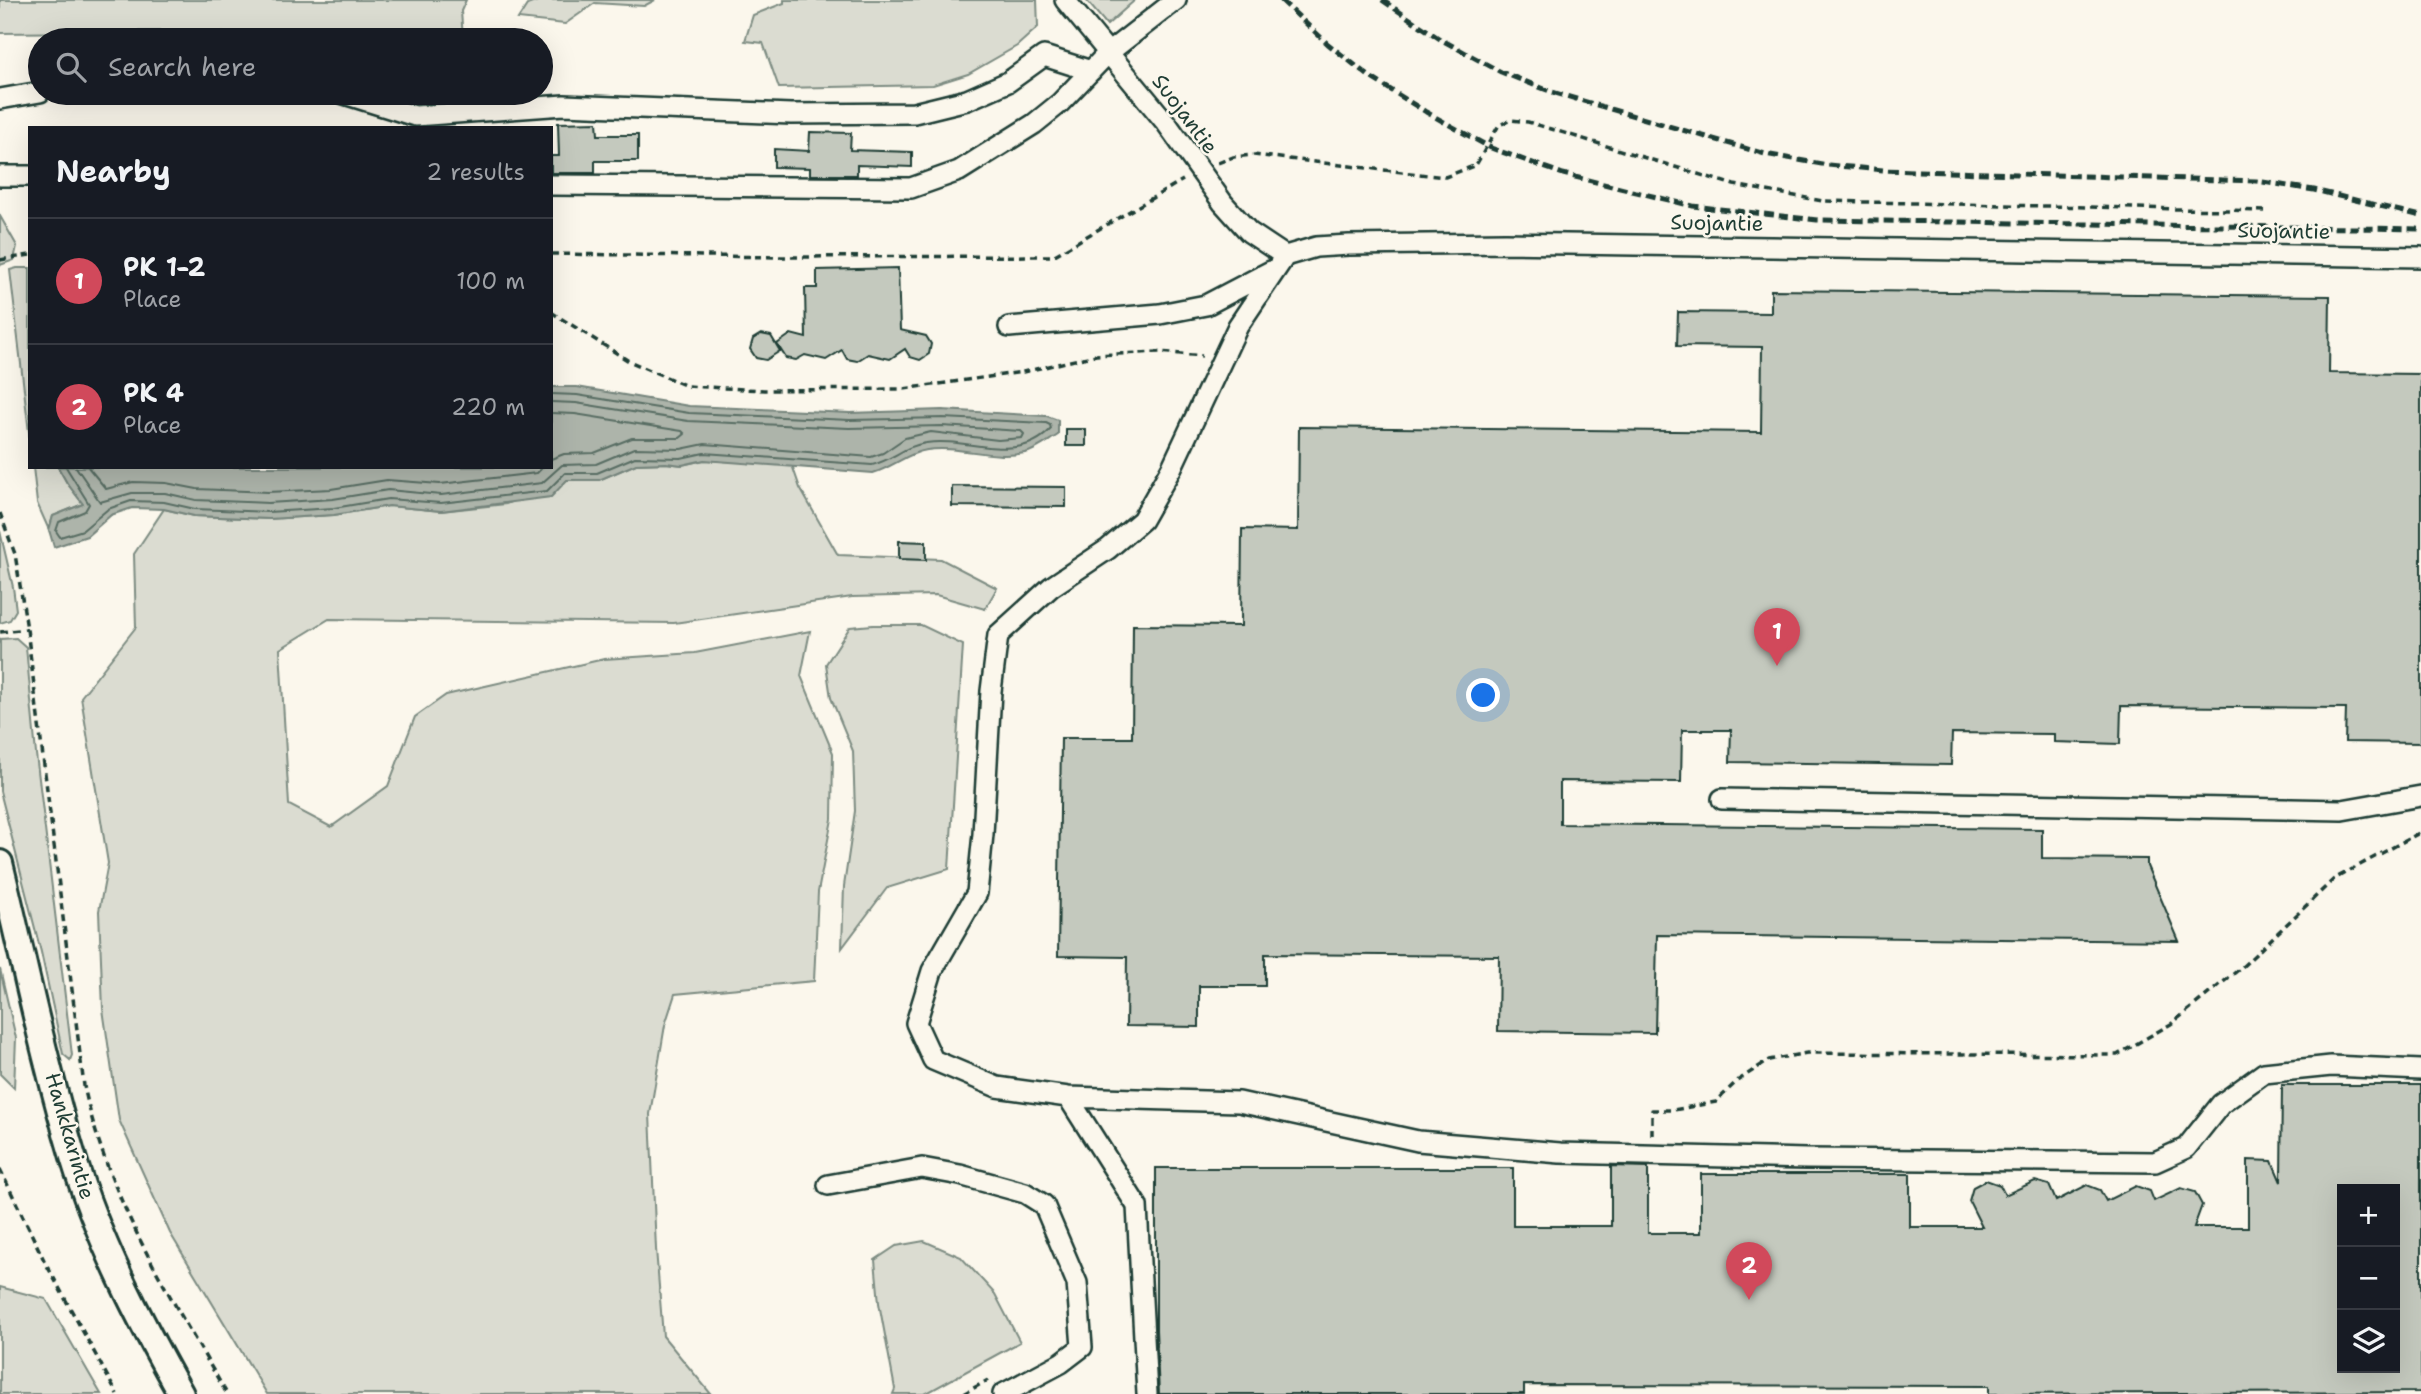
<!DOCTYPE html>
<meta charset="utf-8">
<style>
body{margin:0;font-family:"Shantell Sans",sans-serif;background:#242831;color:#f1f3f6}
.controls{position:absolute;right:21px;bottom:21px;display:grid;overflow:hidden;border-radius:0px;box-shadow:0 7px 28px #0002}
.controls button{width:63px;height:63px;display:grid;place-items:center;padding:0;border:0;border-bottom:2px solid #363941;background:#171b24;color:#f1f3f6;font:35px sans-serif}
.you{position:absolute;left:1484px;top:696px;width:24px;height:24px;margin:-18px;border:5px solid #fff;border-radius:50%;background:#1a73e8;box-shadow:0 0 0 10px #1a73e833}
.badge{display:grid;place-items:center;width:46px;height:46px;border-radius:50%;background:#d1495b;color:#fff;font-size:23px;font-weight:700}
.pin{position:absolute;translate:-50% -58px;filter:drop-shadow(0 2px 4px #0008)}
.pin::after{content:'';position:absolute;top:37px;width:24px;height:21px;background:inherit;clip-path:polygon(0 0,100% 0,50% 100%)}
.list{margin:0;padding:0;list-style:none}
h2{display:flex;justify-content:space-between;align-items:center;height:91px;margin:0;padding:0 28px;font-size:30px}
h2 small{font-size:23px;font-weight:400;color:#9ea1a6}
.list li{display:grid;grid-template-columns:46px 1fr auto;gap:21px;align-items:center;box-sizing:border-box;height:126px;padding:0 28px;border-top:2px solid #363941}
.list b{display:block;font-size:26px;white-space:nowrap}
.list p{margin:0;font-size:23px;white-space:nowrap;color:#9ea1a6}
.list em{font-size:23px;font-style:normal;color:#9ea1a6}
.icon{flex:none;width:38px;height:38px;fill:none;stroke:currentColor;stroke-width:2;stroke-linecap:round;stroke-linejoin:round}
.map{position:relative;flex:none;width:2421px;height:1394px;overflow:hidden}
.search{position:absolute;background:#171b24;box-shadow:0 7px 28px #0002;left:28px;top:28px;width:525px;height:77px;display:flex;align-items:center;gap:18px;box-sizing:border-box;padding:0 24px;border-radius:38px;color:#9ea1a6;font-size:26px}
.panel{position:absolute;background:#171b24;box-shadow:0 7px 28px #0002;left:28px;top:126px;width:525px;height:343px;border-radius:0px}
.map>svg:first-child{display:block}
.green{fill:#dbdcd1;stroke:#7d8c82;stroke-width:2}
.water{fill:#adb4aa;stroke:#74847b;stroke-width:2}
.lines{fill:none;stroke-linecap:round;stroke-linejoin:round}
.shore{stroke:#586d63;stroke-width:2}
.building{fill:#c4c9be;stroke:#1f3d34;stroke-width:2;fill-rule:evenodd}
.minor-casing{stroke:#1f3d34;stroke-width:24}
.major-casing{stroke:#1f3d34;stroke-width:30}
.path{stroke:#1f3d34;stroke-width:3.5;stroke-dasharray:7 5;stroke-linecap:butt}
.minor{stroke:#fbf7ec;stroke-width:19}
.major{stroke:#fbf7ec;stroke-width:24}
.rail{stroke:#1f3d34;stroke-width:5;stroke-dasharray:10 5;stroke-linecap:butt}
.labels{text-anchor:middle;stroke-width:5;stroke-linejoin:round;paint-order:stroke}
.street-label{font-size:21px;fill:#1f3d34;stroke:#fbf7ec}
</style>
<div class="map">
<svg width="2421" height="1394" viewBox="0 0 2421 1394">
<rect width="100%" height="100%" fill="#fbf7ec"/>
<filter id="ink" filterUnits="userSpaceOnUse"><feTurbulence type="fractalNoise" baseFrequency=".0143" numOctaves="2"/><feDisplacementMap in="SourceGraphic" scale="14" xChannelSelector="R" yChannelSelector="G"/><feConvolveMatrix kernelMatrix="1 2 1 2 8 2 1 2 1" color-interpolation-filters="sRGB"/></filter>
<g filter="url(#ink)">
<path class="green" d="M0,0h466l-5,11 2,28 -85,-3 -21,3 -175,-8 -182,2z
M540,0h115l-11,6 -49,-3 -30,21 -47,-5 9,-14z
M784,0h253l1,27 -21,19 -49,28 -35,11 -154,3 -16,-45 -18,-2 8,-26 31,-12z
M1086,0h49l-28,25z
M0,216l17,30 -3,14 -14,5z
M17,268h13v173l-20,-171z
M704,460l88,5 8,23 38,67 103,4 56,29 -12,21 -49,-14 -84,2 -178,26 -345,-4 -49,30 9,156 42,22 57,-41 27,-69 31,-22 158,-36 91,-6 115,-22 -9,45 32,77 -1,66 -14,73 -4,89 -139,13 -10,31 -15,89 6,135 7,87 48,58h-444l-97,-161 -51,-113 -16,-111 -4,-98 9,-48 -27,-166 55,-70 -2,-73 30,-45 30,7 74,3 66,-4 55,-9 52,5 65,-7 61,-25 32,1 37,-16 30,-1 16,2z
M33,467h25l9,16 16,21 -30,12 -4,14 -12,-27z
M0,531l13,56 3,23 -6,10 -10,3z
M873,625h48l42,20 -14,224 -62,19 -45,60 2,-62 11,-75 -2,-60 -22,-53 -5,-34 24,-37z
M16,638l10,9 10,107 36,301 -2,5 -7,-6 -22,-102 -41,-161v-152z
M0,969l16,69 -2,50 -14,-14z
M924,1241l37,16 34,37 25,48 -95,52h-32l2,-5 -16,-86 -4,-43 21,-14z
M0,1287l46,12 55,95h-101z"/>
<path class="water" d="M551,387h26l112,19 161,7 92,-3 105,6 11,4v15c-10,6 -22,16 -33,18 -33,7 -67,-8 -98,-3 -20,3 -34,17 -54,23l-169,-13 -22,5 -16,-2 -30,1 -37,16h-32l-16,17 -110,14 -52,-5 -55,9 -65,4 -75,-3 -30,-7 -32,-1 -21,7 -24,21 -33,11 -5,-17 4,-14 30,-12 -16,-21 -9,-16h493z"/>
<g class="lines">
<path class="shore" d="M551,413l24,1 107,17 3,3 -5,4h-48l-38,15 -30,1 -13,5
M66,467l23,37 -4,7 -26,11 -3,9 4,6 23,-7 25,-21 23,-8 33,1 31,7 73,3 66,-4 54,-9 53,4 106,-12 18,-18h32l38,-16 46,1 23,-5 168,12c21,-5 32,-19 54,-22 42,-7 90,23 125,-14l-1,-4 -4,-2 -103,-5 -93,2 -161,-7 -112,-18 -26,-1
M76,467l24,35 32,-9h33l31,7 72,3 65,-4 55,-9 53,5 101,-12 20,-18 34,-1 38,-16 47,1 24,-5 166,13 12,-4 22,-15 26,-6 67,8 24,-2 2,-4 -3,-3 -79,-5 -93,2 -161,-7 -112,-18 -25,-1
M88,467l18,22 27,-7 33,1 31,6 71,3 63,-3 56,-9 53,4 97,-11 6,-6"/>
</g>
<path class="building" d="M597,122l1,13h40v26h-43v12h-44v-17h8l-1,-33z
M810,132l41,1 -1,17 62,2v15l-55,-2v10h-47v-7l-36,-1v-18l35,2z
M898,268l2,62 26,6 5,8 -2,10 -9,6 -10,-3 -5,-8 -15,10 -22,-5 -11,7 -10,-2 -5,-9 -16,10 -21,-5 -9,5 -10,-2 -9,-14 14,-10 15,4 -1,-50h12v-18z
M1771,290l559,6 -1,77 92,1v369l-76,-1 1,-34 -225,-2 -1,38 -66,-2v-8l-102,-1 -1,32 -221,-3 1,-32h-49l-1,52 -121,-1v43l482,5v29l105,1v7l32,75 -522,-6 -2,98 -157,-2 1,-75 -234,-2v32h-66v41l-73,-1 1,-69 -69,-1 3,-218h71l1,-113 108,1 1,-97 56,1 1,-103 462,5 1,-85 -85,-1 1,-34 93,1z
M761,334l10,2 9,15 -14,9 -10,-2 -6,-9 3,-10z
M1066,429h20v17h-20z
M952,486l114,1v20l-114,-1z
M899,541l27,1v18l-27,-1z
M2282,1085h139v307l-432,2v-8l-465,-1v9h-365l-3,-64v-162h357v58h98v-60l37,1v66h53v-59h209v53h72l-13,-26 4,-14 13,-7 14,5 5,10 30,-14 14,4 7,16 31,-16 13,5 6,11 30,-15 14,5 4,10 27,-13 14,4 7,13 -8,22h54v-67l24,1 9,21zM2342,1189h53v179h-53z"/>
<g class="lines">
<defs>
<path id="minor" d="M1065,0l102,124 56,79 26,29 36,24 31,-9 33,-2 156,-2 916,14
M341,93l74,23 149,-11 227,9 123,-1 53,-13 41,-18 36,-26 47,15
M0,99l40,-7
M0,176h30
M551,185l360,3 48,-17 75,-47 26,-21 48,-50 68,-53
M1285,256l-47,70 -67,143 -29,51 -34,29 -57,38 -53,48 -7,56 -8,143 -6,59 -45,78 -16,52 17,37 64,27 71,10 171,5 179,39 142,12 246,6 349,3 31,-14 35,-44 43,-31 67,-7 90,4
M1009,327l151,-13 46,-9 65,-34
M1722,799l620,11 79,-14
M1068,1097l69,109 10,188
M828,1185l94,-17 38,7 65,18 19,12 33,78 5,64 -21,16 -58,31"/>
<path id="major" d="M0,863c24,98 44,198 73,294 25,83 66,162 108,237"/>
</defs>
<use href="#minor" class="minor-casing"/>
<use href="#major" class="major-casing"/>
<path class="path" d="M1218,163l15,-6 21,-2 191,22 31,-12 23,-40 12,-5 17,2 206,63 89,16 445,10
M551,254l231,3 271,-1 130,-76
M0,260l30,-5
M551,312l78,49 58,25 77,4 140,-1 119,-17 73,-17 64,-3 42,4
M0,513l15,41 12,75 57,457c24,114 85,208 143,308
M0,632l27,-3
M1652,1135v-25h22l42,-8 21,-21 32,-21 38,-7 310,2 54,-31 71,-57 92,-88 87,-47
M0,1169l44,91 73,134
M963,1394l25,-14"/>
<use href="#minor" class="minor"/>
<use href="#major" class="major"/>
<path class="rail" d="M1281,0l47,44 42,33 56,35 65,36 72,26 130,32 124,14 604,9
M1382,0l58,39 61,33 51,20 213,62 62,11 56,5 373,11 58,9 107,26"/>
</g>
</g>
<g class="labels">
<g class="street-label">
<text transform="translate(1185 114) rotate(53)" y="7">Suojantie</text>
<text transform="translate(1717 223) rotate(1)" y="7">Suojantie</text>
<text transform="translate(2284 231) rotate(1)" y="7">Suojantie</text>
<text transform="translate(70 1136) rotate(74)" y="7">Hankkarintie</text>
</g>
</g>
</svg>
<div class="controls">
<button>+</button>
<button>−</button>
<button><svg class="icon" aria-label="layers" viewBox="0 0 24 24"><path d="M12 4l9 5-9 5-9-5zM3 14l9 5 9-5"/></svg></button>
</div>
<div class="you"></div>
<div class="pin badge" style="left:1777px;top:666px">1</div>
<div class="pin badge" style="left:1749px;top:1300px">2</div>
<div class="search"><svg class="icon" aria-label="search" viewBox="0 0 24 24"><circle cx="10" cy="10" r="6"/><path d="M15 15l6 6"/></svg>Search here</div>
<section class="panel">
<h2>Nearby<small>2 results</small></h2>
<ul class="list">
<li><span class="badge">1</span><div><b>PK 1-2</b><p>Place</p></div><em>100 m</em></li>
<li><span class="badge">2</span><div><b>PK 4</b><p>Place</p></div><em>220 m</em></li>
</ul>
</section>
</div>
